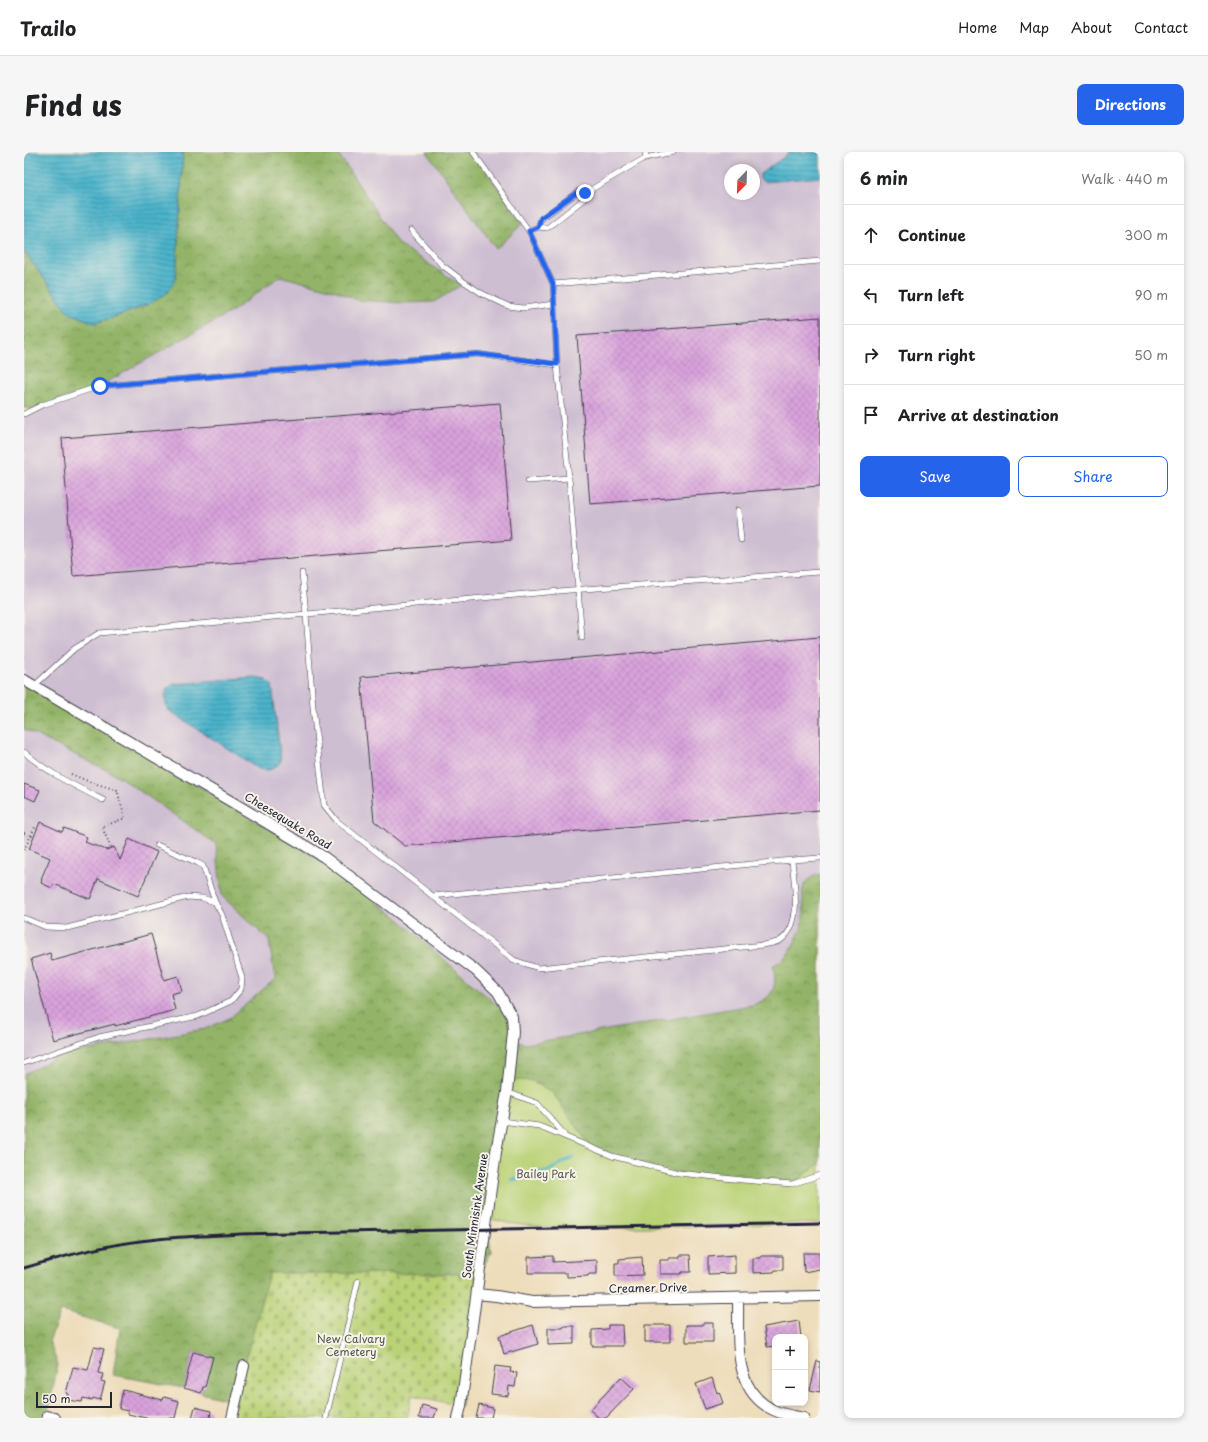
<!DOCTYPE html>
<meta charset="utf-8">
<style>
body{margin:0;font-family:"Playpen Sans",sans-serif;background:#f6f6f6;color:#202124}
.controls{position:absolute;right:12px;bottom:12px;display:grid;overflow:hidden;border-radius:8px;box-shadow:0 2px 6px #0003}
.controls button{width:36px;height:36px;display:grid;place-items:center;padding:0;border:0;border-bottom:1px solid #e0e0e0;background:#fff;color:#202124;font:20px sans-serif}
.compass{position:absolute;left:700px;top:12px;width:36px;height:36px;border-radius:50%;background:#fff;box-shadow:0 2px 6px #0003;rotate:203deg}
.scale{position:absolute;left:12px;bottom:10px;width:76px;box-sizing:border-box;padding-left:4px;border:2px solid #22223b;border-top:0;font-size:11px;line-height:14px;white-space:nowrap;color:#22223b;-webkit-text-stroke:3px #f7f3e8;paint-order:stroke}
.stop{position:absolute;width:12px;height:12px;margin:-9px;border:3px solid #2563eb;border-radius:50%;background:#fff}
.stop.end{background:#2563eb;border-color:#fff;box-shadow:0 1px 4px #0008}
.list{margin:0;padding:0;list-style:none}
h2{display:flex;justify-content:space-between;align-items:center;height:52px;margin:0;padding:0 16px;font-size:17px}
h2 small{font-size:13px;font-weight:400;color:#757577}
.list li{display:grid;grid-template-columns:26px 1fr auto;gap:12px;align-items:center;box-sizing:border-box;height:60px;padding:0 16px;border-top:1px solid #e0e0e0}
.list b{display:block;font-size:15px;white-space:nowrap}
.list em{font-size:13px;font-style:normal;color:#757577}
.actions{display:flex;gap:8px;padding:12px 16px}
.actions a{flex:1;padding:9px 0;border:1px solid #2563eb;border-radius:8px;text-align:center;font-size:14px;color:#2563eb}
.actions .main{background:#2563eb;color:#fff}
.icon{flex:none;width:22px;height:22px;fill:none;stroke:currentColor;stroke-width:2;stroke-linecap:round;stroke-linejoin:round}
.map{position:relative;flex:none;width:796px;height:1266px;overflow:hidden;border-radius:8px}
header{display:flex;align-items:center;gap:24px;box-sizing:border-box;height:56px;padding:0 20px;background:#fff;border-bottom:1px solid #e0e0e0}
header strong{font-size:19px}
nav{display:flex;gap:22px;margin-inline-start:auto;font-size:14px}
.intro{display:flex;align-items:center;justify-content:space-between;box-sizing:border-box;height:96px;padding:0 24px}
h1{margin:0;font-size:28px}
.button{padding:10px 18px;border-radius:8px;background:#2563eb;color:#fff;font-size:14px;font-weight:700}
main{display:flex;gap:24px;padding:0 24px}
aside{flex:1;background:#fff;border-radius:8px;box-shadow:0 2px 6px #0003}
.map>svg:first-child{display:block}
.industrial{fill:#cebed2;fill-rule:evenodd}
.forest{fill:url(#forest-crowns);stroke:#5a6b51}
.cemetery{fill:url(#cemetery-stones);stroke:#6e7a58}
.park{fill:#bad276;stroke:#6e7a58}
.water{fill:url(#water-rules);stroke:#366a82}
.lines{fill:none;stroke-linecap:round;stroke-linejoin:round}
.stream{stroke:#4bb3ca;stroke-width:3}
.building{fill:url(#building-cross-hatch)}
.lane-casing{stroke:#413e4e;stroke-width:6}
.street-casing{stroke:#413e4e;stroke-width:12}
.path{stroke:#413e4e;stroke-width:2;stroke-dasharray:1 3;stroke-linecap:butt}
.lane{stroke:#fff;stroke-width:5}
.street{stroke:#fff;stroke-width:10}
.rail{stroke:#22223b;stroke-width:3}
.route{stroke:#2563eb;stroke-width:5}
.labels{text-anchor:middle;stroke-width:4;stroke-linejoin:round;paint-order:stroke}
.street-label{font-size:11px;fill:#22223b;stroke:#f7f3e8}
.park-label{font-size:11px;fill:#50574d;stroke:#f7f3e8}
</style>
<header>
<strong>Trailo</strong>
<nav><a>Home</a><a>Map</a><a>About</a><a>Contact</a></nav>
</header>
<div class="intro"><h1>Find us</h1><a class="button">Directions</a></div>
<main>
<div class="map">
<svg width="796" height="1266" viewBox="0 0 796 1266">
<defs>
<pattern id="forest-crowns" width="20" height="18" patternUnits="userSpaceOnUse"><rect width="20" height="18" fill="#93b467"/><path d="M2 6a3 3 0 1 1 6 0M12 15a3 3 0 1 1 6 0" fill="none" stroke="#789256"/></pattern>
<pattern id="cemetery-stones" width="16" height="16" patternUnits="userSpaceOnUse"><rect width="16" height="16" fill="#bad276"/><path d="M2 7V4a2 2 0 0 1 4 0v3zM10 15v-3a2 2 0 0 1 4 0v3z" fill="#a0b467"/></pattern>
<pattern id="water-rules" width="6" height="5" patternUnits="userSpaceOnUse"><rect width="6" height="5" fill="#4bb3ca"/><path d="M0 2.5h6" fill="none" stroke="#3e91a5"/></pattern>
<pattern id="building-cross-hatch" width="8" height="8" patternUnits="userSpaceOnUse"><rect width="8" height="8" fill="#d8a1db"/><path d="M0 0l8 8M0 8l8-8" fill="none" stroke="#b98abd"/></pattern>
</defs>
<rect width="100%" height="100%" fill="#f7f3e8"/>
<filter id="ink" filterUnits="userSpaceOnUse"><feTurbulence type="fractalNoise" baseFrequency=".025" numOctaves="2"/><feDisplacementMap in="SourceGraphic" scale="8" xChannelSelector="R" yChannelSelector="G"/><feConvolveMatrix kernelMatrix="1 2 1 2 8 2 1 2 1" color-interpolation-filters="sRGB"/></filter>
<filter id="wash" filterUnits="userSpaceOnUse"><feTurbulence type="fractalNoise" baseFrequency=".012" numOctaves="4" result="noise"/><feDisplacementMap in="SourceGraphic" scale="16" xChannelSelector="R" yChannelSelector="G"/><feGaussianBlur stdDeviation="0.9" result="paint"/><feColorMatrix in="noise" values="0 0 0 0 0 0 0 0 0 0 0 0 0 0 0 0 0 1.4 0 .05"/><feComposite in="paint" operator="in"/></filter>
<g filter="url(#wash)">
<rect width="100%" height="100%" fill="#edb"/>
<path class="industrial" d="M313,0h90l69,97 27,-27 -50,-70h347v722l-10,3 -9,52 -9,19 -7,8 -12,10 3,11v9l-4,6 -12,10 -8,3 -226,39 -14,-3 -1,-24 -111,-97 -376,-240v-266l76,-28 134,-76 46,-34 54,14 24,10 103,-15 -63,-41zM706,18h24v24h-24z
M0,577l96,48 96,68 6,51 47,44 6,39 -45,39 -26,11 -142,26 -38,19z"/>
<path class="forest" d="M159,0h154l61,92 63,41 -27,17 -29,1 -47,-3 -24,-10 -54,-14 -46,34 -134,76 -67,23 -9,-1v-157l45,62 26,10 26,-8 28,-11 27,-25z
M403,0h46l50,71 -27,26z
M0,528l308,187 68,53 65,58 47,39v24l14,3 226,-39c21,-7 26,-17 21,-39 4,-3 9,-6 13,-10 6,-6 14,-24 17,-33 5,-20 -12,-41 17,-49v289l-28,21 -305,34 4,35 -12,21 -243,128 -35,-9 12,-36 -20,-5 -9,36 -71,-13 7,-47 -59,-17 -12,30 9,24 -11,51 8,2h-31v-344l38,-19 143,-26 25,-11 45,-39 -6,-39 -47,-44 -6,-52 -96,-67 -96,-48z"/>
<path class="cemetery" d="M245,1121l210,1 -18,132 -49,-11 -5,23h-175l12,-52z"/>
<path class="park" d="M485,928l23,1 20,11 39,55 21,9 67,17 113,11 28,-21v60l-263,6 -49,-6 -21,-5z"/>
<path class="water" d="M0,0h159l-7,127 -10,15 -17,10 -28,11 -26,8 -26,-10 -45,-62z
M767,0h29v25l-56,5 -4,-3v-5z
M230,525l12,2 6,6 9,76c-7,9 -11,10 -22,8l-92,-60c-3,-12 -4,-18 7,-25z"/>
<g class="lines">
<path class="stream" d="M487,1028l39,-10 23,-13"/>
</g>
<g id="blocks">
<path class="building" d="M796,165v169l-230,18 -13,-168z
M476,251l11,137 -438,36 -11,-138z
M796,485v173l-415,36 -31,-25 -13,-144z
M0,632l16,6 -5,11 -11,-5z
M16,670l22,10 2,-4 23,9 -2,5 10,4h2l9,4 8,-3 6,13 9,-21 28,13 -19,44 -40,-17 -8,20 -36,-15 -2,4 -11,-5 1,-4h-1l9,-21 -21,-9z
M127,782l13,46 14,-4 4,15 -11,3 4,16 -60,16v-2l-62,16 -22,-81 19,-6 2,8z
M779,1101h17v16l-16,3z
M656,1103h10l1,17h-9l-1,2h-21v-14h9v-2h11z
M711,1103v18l-27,1v-17z
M529,1104v6l44,-2v14h-8l-1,2 -21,1v-4h-39v-16z
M737,1104h22v14h-8l-1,2 -21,1v-15h8z
M618,1105l1,18 -28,1v-13h4v-4z
M775,1169l2,16h-26v9l-8,1 -3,-20z
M679,1171h10v19h-27v-17h17z
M509,1173l5,19 -34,10 -5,-18z
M584,1173h14l1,21h-31v-16l16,-1z
M621,1173h25v17h-25z
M540,1174h10v18l-26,1v-17h15z
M70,1195l10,2 -6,24 5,1 -2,7 4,1 -5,18 -7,-2 -1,2 -9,-2 -1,4 -15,-2 1,-6 -2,-1 7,-26 15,3z
M169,1200l20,5 -8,30h-2l-2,6 -17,-5z
M793,1209l3,1v30l-10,-2z
M471,1214l16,2 -1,4 7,1 -2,14 -6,-1 -1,10 -17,-2z
M597,1225l13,12 -28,29h-7l-9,-8z
M688,1226l5,15 2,-1 4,11 -18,6 -9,-25z
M99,1238l40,10 1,-3 15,4 -4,17h-29l-18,-4v-3l-9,-2z
M398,1253l15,4 -3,9h-15z
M455,1253l14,3 -2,10h-15z
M171,1255l16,4 -1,7h-18z"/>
</g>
</g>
<g filter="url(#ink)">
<use href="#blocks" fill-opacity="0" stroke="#413e4e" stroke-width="1"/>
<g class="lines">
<defs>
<path id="lane" d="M621,6l1,-6
M514,75l3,-8 38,-28 6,2 60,-35 28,-6
M387,78l31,35 21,16 18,12 27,13 15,2 31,-4
M505,79l9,-4 9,1 37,-29 1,-6
M529,132l267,-23
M533,213l12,113 13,160
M0,262l18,-9 58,-19 377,-32 80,11 -4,-81 -24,-53 -56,-79
M504,329l41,-3
M714,358l3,30
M278,421l4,41 7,93 11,98 13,16 177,139 24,8 225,-23c5,-1 14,-2 18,-5 22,-16 13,-56 11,-80l-360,36
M10,534l40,-37 25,-16 471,-43 250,-18
M0,600c24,21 51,34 79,48
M133,693l41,18 5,3 12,36
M768,708l28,-2
M0,766l22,9 21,1 121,-31 14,1 13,4 7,13 20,63 -1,11 -10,12 -33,15 -99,21 -75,26
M483,940l30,11 27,31
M478,969l37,5 73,30 67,17 63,7 50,4 28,-9
M302,1266l32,-137"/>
<path id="street" d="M0,528l208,122 92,55 151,113 23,22 14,25 1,15 -6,60 -11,60 -35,254 -3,12
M453,1142l19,2 36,6 288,-6
M714,1147c1,40 -7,95 40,113 8,3 18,4 26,6
M23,1264l8,2
M208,1266l12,-52"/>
</defs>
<use href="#lane" class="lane-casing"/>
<use href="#street" class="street-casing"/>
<path class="path" d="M47,622l19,8 27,8 8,28 -23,9 9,21
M0,681l10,4
M0,698l11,-23"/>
<use href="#lane" class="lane"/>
<use href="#street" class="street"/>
<path class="rail" d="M0,1116c44,-13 88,-25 134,-29 27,-3 54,-3 82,-5l580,-11"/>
</g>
</g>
<g class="lines" filter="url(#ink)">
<path class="route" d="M76,234l377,-32 80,10 -4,-80 -24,-53 9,-4 3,-9 38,-27 6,2"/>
</g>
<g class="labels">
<g class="street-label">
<text transform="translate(264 669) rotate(31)" y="4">Cheesequake Road</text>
<text transform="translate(451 1064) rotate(-82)" y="4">South Minnisink Avenue</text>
<text transform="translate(624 1136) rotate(-1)" y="4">Creamer Drive</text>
</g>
<g class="park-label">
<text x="522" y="1026">Bailey Park</text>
<text x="327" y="1191">New Calvary<tspan x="327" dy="13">Cemetery</tspan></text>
</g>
</g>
</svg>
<div class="controls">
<button>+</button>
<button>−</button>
</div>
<svg class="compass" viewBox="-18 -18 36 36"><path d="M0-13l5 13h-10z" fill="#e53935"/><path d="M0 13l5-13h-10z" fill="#757577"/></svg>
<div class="scale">50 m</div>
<div class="stop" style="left:76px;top:234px"></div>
<div class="stop end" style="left:561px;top:41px"></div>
</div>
<aside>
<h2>6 min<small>Walk · 440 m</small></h2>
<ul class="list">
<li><svg class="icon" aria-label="ahead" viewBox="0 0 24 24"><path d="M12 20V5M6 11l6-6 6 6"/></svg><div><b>Continue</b></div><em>300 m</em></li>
<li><svg class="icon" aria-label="left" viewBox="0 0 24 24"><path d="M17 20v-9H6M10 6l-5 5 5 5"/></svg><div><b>Turn left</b></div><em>90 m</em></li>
<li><svg class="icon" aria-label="right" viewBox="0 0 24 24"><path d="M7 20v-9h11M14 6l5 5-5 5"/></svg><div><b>Turn right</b></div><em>50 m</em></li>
<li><svg class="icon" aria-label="arrive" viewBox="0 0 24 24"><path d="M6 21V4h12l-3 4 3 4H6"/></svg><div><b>Arrive at destination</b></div></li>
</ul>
<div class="actions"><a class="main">Save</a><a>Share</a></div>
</aside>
</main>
